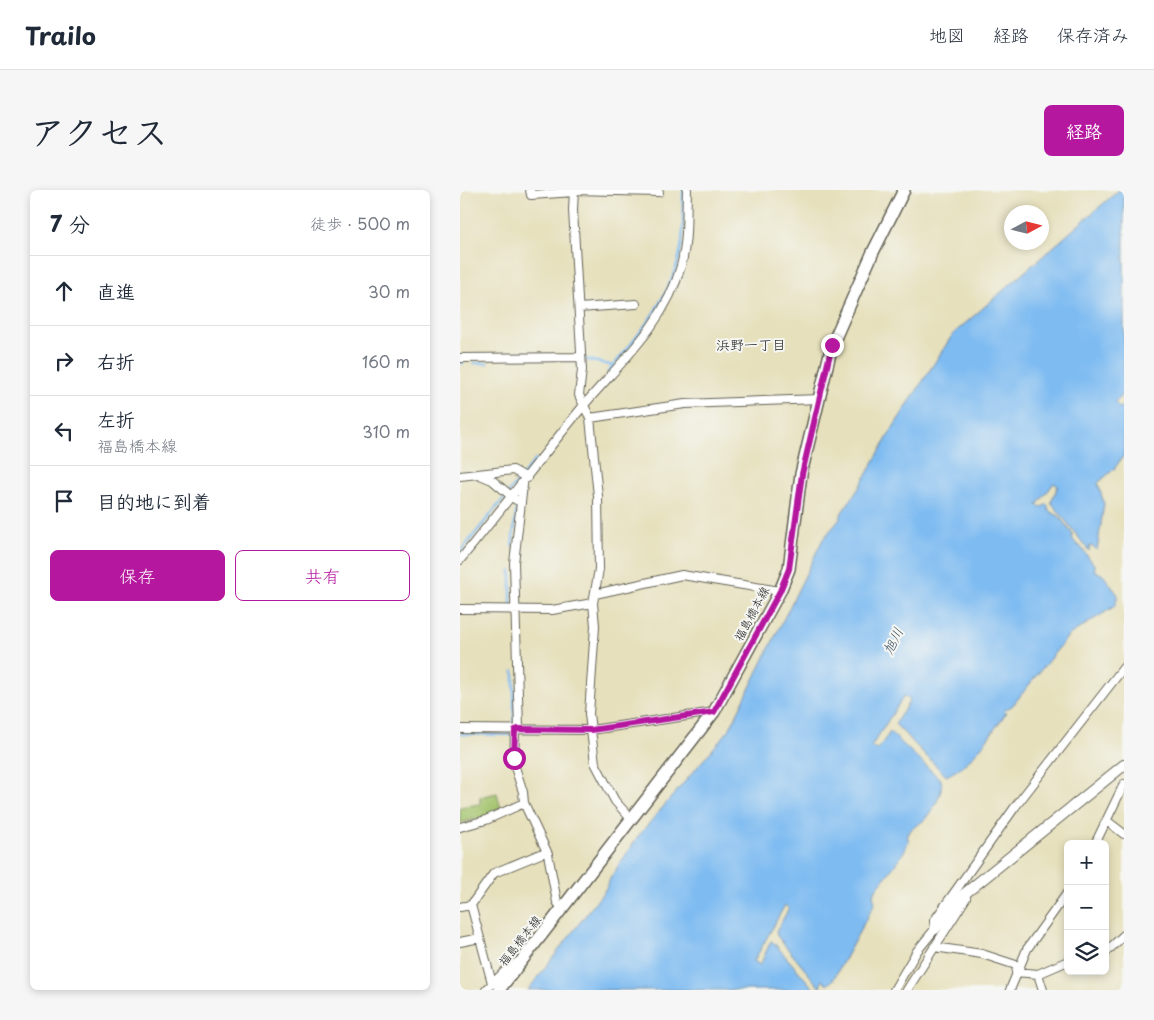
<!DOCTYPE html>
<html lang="ja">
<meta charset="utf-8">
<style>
body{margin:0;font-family:"Playpen Sans","Klee One",sans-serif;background:#f6f6f7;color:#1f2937}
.controls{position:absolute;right:15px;bottom:15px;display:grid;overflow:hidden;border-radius:8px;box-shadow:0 2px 8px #0003}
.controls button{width:45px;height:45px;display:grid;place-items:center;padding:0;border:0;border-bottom:1px solid #e0e1e3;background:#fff;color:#1f2937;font:25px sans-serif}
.compass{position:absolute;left:544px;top:15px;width:45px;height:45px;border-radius:50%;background:#fff;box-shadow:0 2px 8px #0003;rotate:83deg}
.stop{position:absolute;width:15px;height:15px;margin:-11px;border:4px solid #b5179e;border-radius:50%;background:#fff}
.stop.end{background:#b5179e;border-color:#fff;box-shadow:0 1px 5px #0008}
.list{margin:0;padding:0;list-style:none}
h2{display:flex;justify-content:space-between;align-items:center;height:65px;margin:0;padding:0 20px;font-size:21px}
h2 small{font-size:16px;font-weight:400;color:#747a83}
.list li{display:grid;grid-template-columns:32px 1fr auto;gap:15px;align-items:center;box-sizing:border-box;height:70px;padding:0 20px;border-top:1px solid #e0e1e3}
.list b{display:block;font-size:19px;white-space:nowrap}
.list p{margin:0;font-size:16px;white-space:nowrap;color:#747a83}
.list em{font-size:16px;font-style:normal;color:#747a83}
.actions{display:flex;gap:10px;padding:15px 20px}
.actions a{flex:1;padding:11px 0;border:1px solid #b5179e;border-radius:8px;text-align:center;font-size:18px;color:#b5179e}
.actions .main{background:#b5179e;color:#fff}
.icon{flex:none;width:28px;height:28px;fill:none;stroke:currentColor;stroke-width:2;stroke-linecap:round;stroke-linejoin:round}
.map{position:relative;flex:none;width:664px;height:800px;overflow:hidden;border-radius:8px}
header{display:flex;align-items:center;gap:30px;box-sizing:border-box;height:70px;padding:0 25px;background:#fff;border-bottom:1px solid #e0e1e3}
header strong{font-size:24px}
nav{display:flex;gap:28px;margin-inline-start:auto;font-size:18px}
.intro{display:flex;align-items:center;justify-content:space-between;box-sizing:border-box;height:120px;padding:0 30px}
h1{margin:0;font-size:35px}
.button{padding:12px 22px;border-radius:8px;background:#b5179e;color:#fff;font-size:18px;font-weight:700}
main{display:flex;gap:30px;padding:0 30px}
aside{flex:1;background:#fff;border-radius:8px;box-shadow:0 2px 8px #0003}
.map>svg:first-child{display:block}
.green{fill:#a2c26b;stroke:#5f6f44}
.water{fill:#7ebbf1;stroke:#4d6c86}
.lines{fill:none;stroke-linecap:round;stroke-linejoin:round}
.stream{stroke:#7ebbf1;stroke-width:2.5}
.minor-casing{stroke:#636154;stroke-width:10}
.tertiary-casing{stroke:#636154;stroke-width:12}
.secondary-casing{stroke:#636154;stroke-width:14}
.minor{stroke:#fff;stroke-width:8}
.tertiary{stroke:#fff;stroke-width:10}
.secondary{stroke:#fff;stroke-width:11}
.route{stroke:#b5179e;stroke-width:6}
.labels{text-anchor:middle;stroke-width:4;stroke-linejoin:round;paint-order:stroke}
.street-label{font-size:12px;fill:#1c1c1c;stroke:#f6f6f2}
.neighbourhood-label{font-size:14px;fill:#1c1c1c;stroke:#f6f6f2}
.water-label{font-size:14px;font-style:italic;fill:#3e5467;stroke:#f6f6f2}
</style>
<header>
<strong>Trailo</strong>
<nav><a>地図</a><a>経路</a><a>保存済み</a></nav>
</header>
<div class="intro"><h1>アクセス</h1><a class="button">経路</a></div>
<main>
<aside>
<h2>7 分<small>徒歩 · 500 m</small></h2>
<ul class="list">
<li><svg class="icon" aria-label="ahead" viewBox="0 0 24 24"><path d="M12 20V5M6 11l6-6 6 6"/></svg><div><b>直進</b></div><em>30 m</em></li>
<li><svg class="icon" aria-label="right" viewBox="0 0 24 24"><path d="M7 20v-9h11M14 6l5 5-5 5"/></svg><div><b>右折</b></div><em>160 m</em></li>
<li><svg class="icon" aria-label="left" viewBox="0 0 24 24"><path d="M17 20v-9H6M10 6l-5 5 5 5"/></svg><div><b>左折</b><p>福島橋本線</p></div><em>310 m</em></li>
<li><svg class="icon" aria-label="arrive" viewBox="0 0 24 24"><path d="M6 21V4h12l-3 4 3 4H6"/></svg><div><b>目的地に到着</b></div></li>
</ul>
<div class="actions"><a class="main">保存</a><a>共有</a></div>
</aside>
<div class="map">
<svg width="664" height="800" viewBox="0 0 664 800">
<rect width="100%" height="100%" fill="#f6f6f2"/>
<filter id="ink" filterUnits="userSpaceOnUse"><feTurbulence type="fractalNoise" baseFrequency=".02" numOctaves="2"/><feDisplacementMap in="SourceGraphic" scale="10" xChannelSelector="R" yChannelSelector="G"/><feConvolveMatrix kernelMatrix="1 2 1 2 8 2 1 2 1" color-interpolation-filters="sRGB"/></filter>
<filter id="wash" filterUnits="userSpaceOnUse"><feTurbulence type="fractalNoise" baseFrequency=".0096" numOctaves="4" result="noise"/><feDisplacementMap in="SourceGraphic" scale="20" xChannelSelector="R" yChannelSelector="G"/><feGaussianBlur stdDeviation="1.12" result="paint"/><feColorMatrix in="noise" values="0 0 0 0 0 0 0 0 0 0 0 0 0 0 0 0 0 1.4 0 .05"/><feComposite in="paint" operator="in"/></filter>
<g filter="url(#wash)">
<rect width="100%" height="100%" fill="#e6e0bc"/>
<path class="green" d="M37,603l4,16 -17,8 -24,6v-16l20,-3v-7z"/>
<path class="water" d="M659,0h5v202l-9,11 5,5 4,-4v51l-10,14 -16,14 6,21 -7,46 -5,-4h-2l-1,5 -38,-49 7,-16 -4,-3 -17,22 5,2 5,-3 2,7 10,5 14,19 -1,3 5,7 3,1 15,20 -1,4 9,5 15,20 -3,11 -46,29 -56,70 -9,6 2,2c-16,22 -34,52 -60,63l-51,-52 15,-24 -6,-4 -33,51 7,2 12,-17 51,48c3,13 -8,29 -16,39 -5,6 -14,7 -17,16 -2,7 2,0 0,7 -4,16 -27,38 -35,52l2,9 -42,77 -6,5 -5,-5 -2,8 -42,-51 -2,-5 13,-24 -4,-3 -31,56 6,4 11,-24 2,1 42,48h-287l77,-100 6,-13 28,-42 90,-105 94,-191 17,-20 2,-7 15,-21 37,-65 59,-92z"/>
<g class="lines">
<path class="stream" d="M124,169l30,7
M0,173h3
M14,173h13
M148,182c31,-37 64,-75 73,-124 4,-19 1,-40 2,-58
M52,356l5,-41
M0,362l76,-93
M51,381v37
M54,481v56
M0,544l53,1"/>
</g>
</g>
<g filter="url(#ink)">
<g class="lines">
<defs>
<path id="minor" d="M70,0l1,5 43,-3
M114,0l-1,20 9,160 -3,25 11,23 8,78 1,73 -6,34 2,23 -6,88 6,49 20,38 17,19
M114,0l85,2
M119,118l57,-4
M0,168l121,-1
M130,228l95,-14 135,-5
M20,285l12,5 24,20
M0,286l53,-6 14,8
M0,370c42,-51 82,-104 124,-155 37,-43 82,-83 97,-139 7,-25 5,-51 6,-76
M135,404l87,-19 98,16
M0,419l92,1 41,-7
M0,539l131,1 123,-18
M59,539l-5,-166 9,-78
M55,540l-1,34 9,28 1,11 24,51 9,48 6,7
M647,631l17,13
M0,637l26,-7 38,-17
M635,654l29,-60
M11,715l21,78
M0,717l11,-2 23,-32 51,-21
M0,752l20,-4
M474,757l48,7 37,12
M645,763l19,-18
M556,782l22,2 30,-13
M578,784l5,16
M26,800l23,-23 9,-5
M434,800l23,-39 18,-22 -1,-8 81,-114 109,-140
M447,800l59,-92
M550,800l17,-41 41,-57"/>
<path id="tertiary" d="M475,739l28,-34 161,-130"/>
<path id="secondary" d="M39,800l215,-278 66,-121 9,-22 12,-95 31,-129 41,-93 31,-62"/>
</defs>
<use href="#minor" class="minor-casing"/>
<use href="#tertiary" class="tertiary-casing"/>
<use href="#secondary" class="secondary-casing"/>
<use href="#minor" class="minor"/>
<use href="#tertiary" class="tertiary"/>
<use href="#secondary" class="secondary"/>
</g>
</g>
<g class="lines" filter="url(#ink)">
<path class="route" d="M54,568l1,-28 3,-1 73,1 123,-18 66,-121 9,-22 13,-95 30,-129"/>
</g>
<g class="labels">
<g class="street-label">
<text transform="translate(292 424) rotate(-62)" y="4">福島橋本線</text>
<text transform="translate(60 751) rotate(-52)" y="4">福島橋本線</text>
</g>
<g class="neighbourhood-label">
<text x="291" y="160">浜野一丁目</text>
</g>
<g class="water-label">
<text transform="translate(433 451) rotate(-64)" y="5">旭川</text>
</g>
</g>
</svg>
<div class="controls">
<button>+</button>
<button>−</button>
<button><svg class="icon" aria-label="layers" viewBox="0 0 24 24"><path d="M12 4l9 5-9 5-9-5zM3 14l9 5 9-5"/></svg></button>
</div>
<svg class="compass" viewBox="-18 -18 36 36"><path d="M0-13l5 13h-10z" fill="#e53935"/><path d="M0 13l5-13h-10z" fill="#747a83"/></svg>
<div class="stop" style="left:54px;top:568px"></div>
<div class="stop end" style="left:372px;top:155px"></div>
</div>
</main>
